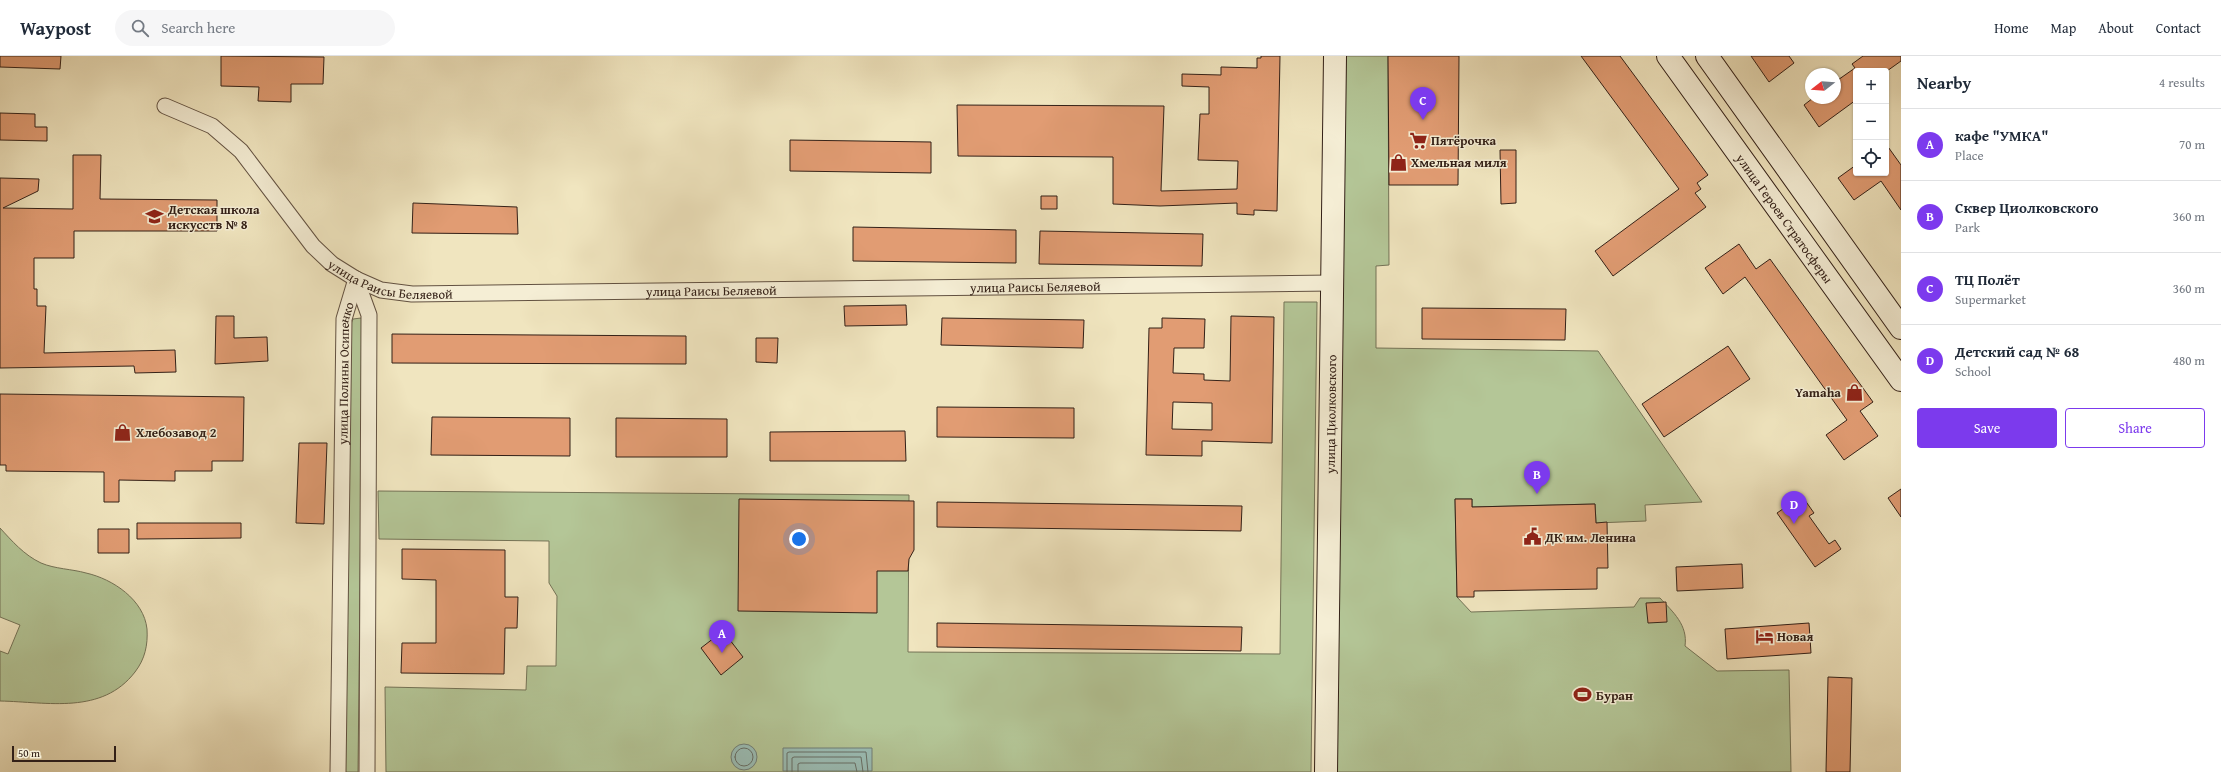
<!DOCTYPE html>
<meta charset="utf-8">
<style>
body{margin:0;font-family:"Gentium Book Plus",serif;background:#f6f6f7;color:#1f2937}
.controls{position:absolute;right:12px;top:12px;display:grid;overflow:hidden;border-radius:4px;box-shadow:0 1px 3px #0004}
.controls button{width:36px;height:36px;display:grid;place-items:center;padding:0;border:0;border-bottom:1px solid #e0e1e3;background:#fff;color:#1f2937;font:20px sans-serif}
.compass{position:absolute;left:1805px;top:12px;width:36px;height:36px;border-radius:50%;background:#fff;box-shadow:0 1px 3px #0004;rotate:253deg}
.scale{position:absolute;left:12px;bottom:10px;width:104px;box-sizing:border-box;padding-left:4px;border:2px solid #332017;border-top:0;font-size:11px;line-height:14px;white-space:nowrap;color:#332017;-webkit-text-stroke:3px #f5eed5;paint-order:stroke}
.you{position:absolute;left:799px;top:483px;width:14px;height:14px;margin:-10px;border:3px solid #fff;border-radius:50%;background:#1a73e8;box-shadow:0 0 0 6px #1a73e833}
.badge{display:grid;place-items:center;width:26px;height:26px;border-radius:50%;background:#7c3aed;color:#fff;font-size:13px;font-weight:700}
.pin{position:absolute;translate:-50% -33px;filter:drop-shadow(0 1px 2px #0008)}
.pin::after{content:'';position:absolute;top:21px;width:14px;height:12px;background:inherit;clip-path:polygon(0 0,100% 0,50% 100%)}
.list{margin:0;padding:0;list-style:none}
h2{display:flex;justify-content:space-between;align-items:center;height:52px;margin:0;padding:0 16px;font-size:17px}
h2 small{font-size:13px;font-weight:400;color:#747a83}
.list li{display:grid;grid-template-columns:26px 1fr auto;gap:12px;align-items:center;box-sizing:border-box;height:72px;padding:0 16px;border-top:1px solid #e0e1e3}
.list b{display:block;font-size:15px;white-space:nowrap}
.list p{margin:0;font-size:13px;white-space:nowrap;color:#747a83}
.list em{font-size:13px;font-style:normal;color:#747a83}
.actions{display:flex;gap:8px;padding:12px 16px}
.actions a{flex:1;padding:9px 0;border:1px solid #7c3aed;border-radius:4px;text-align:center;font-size:14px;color:#7c3aed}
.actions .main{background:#7c3aed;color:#fff}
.icon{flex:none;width:22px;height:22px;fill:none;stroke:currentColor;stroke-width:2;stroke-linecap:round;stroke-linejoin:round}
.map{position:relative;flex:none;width:1901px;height:716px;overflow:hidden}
header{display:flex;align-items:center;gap:24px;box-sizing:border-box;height:56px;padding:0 20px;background:#fff;border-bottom:1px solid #e0e1e3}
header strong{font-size:19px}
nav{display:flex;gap:22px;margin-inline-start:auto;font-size:14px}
.search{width:280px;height:36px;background:#f6f6f7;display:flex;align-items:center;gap:10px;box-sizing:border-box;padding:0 14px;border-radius:22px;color:#747a83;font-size:15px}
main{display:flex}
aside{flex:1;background:#fff}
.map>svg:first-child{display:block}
.green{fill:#b4c697;stroke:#747357}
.water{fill:#9bbeb6;stroke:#717f76}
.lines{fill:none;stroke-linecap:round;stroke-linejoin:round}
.shore{stroke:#676f66;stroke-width:1}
.building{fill:#e19c73;stroke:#332017;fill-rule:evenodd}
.street-casing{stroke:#625141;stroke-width:17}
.secondary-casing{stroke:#332017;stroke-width:24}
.street{stroke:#f5eed5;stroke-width:15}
.secondary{stroke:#f5eed5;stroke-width:22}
.labels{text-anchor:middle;stroke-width:3;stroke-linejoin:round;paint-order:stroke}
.poi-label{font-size:13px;font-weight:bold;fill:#332017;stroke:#f5eed5;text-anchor:start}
.street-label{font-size:13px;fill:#332017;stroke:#f5eed5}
</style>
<header>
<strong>Waypost</strong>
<div class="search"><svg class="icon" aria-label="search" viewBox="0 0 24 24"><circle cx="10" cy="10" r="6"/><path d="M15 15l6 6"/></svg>Search here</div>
<nav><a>Home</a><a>Map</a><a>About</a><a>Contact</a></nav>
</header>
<main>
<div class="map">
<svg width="1901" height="716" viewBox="0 0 1901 716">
<rect width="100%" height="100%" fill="#f0e5bf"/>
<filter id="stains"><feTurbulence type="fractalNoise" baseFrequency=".005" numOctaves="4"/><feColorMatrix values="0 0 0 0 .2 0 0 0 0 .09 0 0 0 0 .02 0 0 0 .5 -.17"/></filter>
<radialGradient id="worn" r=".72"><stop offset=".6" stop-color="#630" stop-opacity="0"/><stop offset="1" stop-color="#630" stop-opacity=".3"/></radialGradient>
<path class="green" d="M1342,0h46l1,209 -13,1v82l222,3 104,151 -57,3 1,16 -50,2 -1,-19 -123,3v-8h-17l2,98 14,15 163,-5 6,-9h20c13,14 28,27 25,48l32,25 72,-1 2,102h-456z
M1284,246h33l-6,470h-925l-1,-85 141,3 1,-24h29l1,-70 -8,-13v-42l-170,-2 -1,-48 531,4 -1,157 372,2z
M361,262l2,4 -5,450h-14l5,-443 4,-10z
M0,472c12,13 24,27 41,35 14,6 31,6 45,10 27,6 58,27 61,56 1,16 -2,30 -12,43 -33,43 -87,30 -135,29v-50l8,3 12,-29 -20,-8z"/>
<path class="water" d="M731 701a13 13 0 1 1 26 0a13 13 0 1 1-26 0Z
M783,692h89v23h-89z"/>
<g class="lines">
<path class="shore" d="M735 701a9 9 0 1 1 18 0a9 9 0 1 1-18 0Z
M787,716v-19l2,-1h77l2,20
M792,716v-14l2,-1h67l2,15
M798,716v-8l2,-1h55l2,9"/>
</g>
<path class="building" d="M0,0h61l-1,13 -60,-2z
M221,0l103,1 -1,27h-32v18l-33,-1 1,-14 -38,-1z
M1261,0h19l-3,155 -23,-1v5l-17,-1v-11l-77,3 -47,-2v-47l-155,-1 -1,-51 207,1 -3,85 76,-2 1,-28 -40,-1 2,-46h9v-27l-27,-1v-12l39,1v-8l36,1v-10h4z
M1388,0h71l-1,129h-69z
M1581,0h39l88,119 -11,8 4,6 -6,4 11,14 -93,69 -18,-25 84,-62z
M1751,0h38l5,7 -25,19z
M1863,0h38v5l-14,10 -31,-2v31l-37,27 -15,-22 9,-7h22v-16l20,-14 -3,-4z
M0,57l35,1v13h12v14l-47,-1z
M790,84l141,2v31l-141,-2z
M1886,88l15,21v45l-20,-29 -27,19 -16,-22 18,-13v8h30z
M1500,94h16v53l-15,1z
M73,99h28l-1,44 117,1v31h-143v27h-40v31h3v17h9l-2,47 131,-3 1,22 -41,1 -1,-7 -134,2v-190l39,1 -1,12 -35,17 70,1z
M1041,140h16v13h-16z
M413,147l104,4 1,27 -106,-1z
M853,171l163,3v33l-163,-2z
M1040,175l163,3 -1,32 -163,-2z
M1739,188l17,25 14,-10 103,143 -13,9 18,25 -34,24 -18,-25 21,-15 -102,-143 -22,17 -18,-26z
M906,249l1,20 -62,1 -1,-20z
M1422,252l144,1 -1,31 -143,-1z
M216,260h18v22l33,-1 1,24 -53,3z
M1231,260l43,1 -2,126 -70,-2v15l-56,-1 3,-127h13v-10l43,1 -1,29h-30l-1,25 31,1v6l26,1zM1173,346l39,1v27l-40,-1z
M942,262l142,2 -1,28 -142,-3z
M392,278l294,2v28l-294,-1z
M756,282h22l-1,25 -21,-1z
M1728,290l22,33 -86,58 -22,-33z
M0,338l244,3 -1,64h-31v10h-37v10l-56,-1v22h-15v-30l-98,-1v-6h-6z
M937,351l137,1v30l-137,-1z
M432,361l138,1v38l-139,-1z
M616,362l111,1v38h-111z
M905,375l1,30h-136v-29z
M299,387h28l-3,81 -28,-1z
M1901,433v28l-13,-19z
M1802,440l12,17 -5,3 20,28 6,-4 6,9 -26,18 -38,-54z
M739,443l175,2v49l-5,9 -1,12h-31v42l-139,-2z
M1455,443h17v8l123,-3 1,19 11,-1 1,46h-11v21l-123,2v6h-17z
M937,446l305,4 -1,25 -304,-4z
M137,467h104v15l-104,1z
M98,473h31v24h-31z
M402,493l103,1v47h13l-1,31h-12l-1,46 -103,-1 1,-30h34v-63l-34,-1z
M1742,508l1,24 -66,3 -1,-24z
M1666,546l1,20 -19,1 -2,-20z
M937,567l305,4 -1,24 -304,-4z
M1809,567l2,30 -84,6 -2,-30z
M723,575l20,26 -22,18 -20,-27z
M1828,621l24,1 -2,94h-24z"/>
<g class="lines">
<defs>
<g id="street">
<path id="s1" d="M165,50l47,20 29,25 72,95 19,18 24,15 25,11 31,4 920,-11"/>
<path d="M356,223l13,36 -2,457"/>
<path id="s2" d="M338,716l6,-453 12,-40"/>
</g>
<g id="secondary">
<path id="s3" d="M1668,0l233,324"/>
<path d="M1707,0l194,272"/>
<path id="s4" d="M1326,716l9,-716"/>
</g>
</defs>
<use href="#street" class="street-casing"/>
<use href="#secondary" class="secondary-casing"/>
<use href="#street" class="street"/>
<use href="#secondary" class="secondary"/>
</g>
<defs>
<symbol id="supermarket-bare" viewBox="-9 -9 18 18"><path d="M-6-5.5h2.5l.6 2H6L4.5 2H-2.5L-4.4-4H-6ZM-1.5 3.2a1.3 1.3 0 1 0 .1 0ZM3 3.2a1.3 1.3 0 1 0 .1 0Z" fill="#8f2418" stroke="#f5eed5" stroke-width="2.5" paint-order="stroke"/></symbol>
<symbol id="shop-bare" viewBox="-9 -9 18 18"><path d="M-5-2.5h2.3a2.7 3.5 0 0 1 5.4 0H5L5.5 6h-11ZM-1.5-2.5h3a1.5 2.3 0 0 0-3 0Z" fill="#8f2418" stroke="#f5eed5" stroke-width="2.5" paint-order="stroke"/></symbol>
<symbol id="school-bare" viewBox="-9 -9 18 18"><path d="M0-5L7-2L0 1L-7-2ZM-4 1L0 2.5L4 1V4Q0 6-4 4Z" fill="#8f2418" stroke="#f5eed5" stroke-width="2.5" paint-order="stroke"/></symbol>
<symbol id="civic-bare" viewBox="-9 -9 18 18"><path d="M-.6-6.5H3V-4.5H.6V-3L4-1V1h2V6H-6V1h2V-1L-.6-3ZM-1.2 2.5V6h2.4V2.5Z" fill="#8f2418" stroke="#f5eed5" stroke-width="2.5" paint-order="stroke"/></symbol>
<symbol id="hotel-bare" viewBox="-9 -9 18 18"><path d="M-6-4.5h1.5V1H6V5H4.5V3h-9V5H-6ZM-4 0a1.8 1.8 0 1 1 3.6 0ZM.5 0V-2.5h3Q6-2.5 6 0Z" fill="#8f2418" stroke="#f5eed5" stroke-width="2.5" paint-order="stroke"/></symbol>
<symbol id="stadium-bare" viewBox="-9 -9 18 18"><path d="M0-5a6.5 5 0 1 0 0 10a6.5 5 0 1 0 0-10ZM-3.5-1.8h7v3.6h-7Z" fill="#8f2418" stroke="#f5eed5" stroke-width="2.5" paint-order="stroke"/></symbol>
</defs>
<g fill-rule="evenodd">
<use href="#supermarket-bare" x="1406" y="72" width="25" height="25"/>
<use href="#shop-bare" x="1386" y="94" width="25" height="25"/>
<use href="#school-bare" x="142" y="148" width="25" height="25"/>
<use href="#shop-bare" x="1842" y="324" width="25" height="25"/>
<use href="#shop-bare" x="110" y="364" width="25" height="25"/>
<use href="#civic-bare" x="1520" y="468" width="25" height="25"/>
<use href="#hotel-bare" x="1752" y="568" width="25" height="25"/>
<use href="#stadium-bare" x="1570" y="626" width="25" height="25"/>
</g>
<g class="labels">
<g class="poi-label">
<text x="1431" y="89">Пятёрочка</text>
<text x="1411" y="111">Хмельная миля</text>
<text x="168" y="158">Детская школа<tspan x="168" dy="15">искусств № 8</tspan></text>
<text x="1841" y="341" text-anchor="end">Yamaha</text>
<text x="136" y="381">Хлебозавод 2</text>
<text x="1545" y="486">ДК им. Ленина</text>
<text x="1777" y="585">Новая</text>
<text x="1596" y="644">Буран</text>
</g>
<g class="street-label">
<text dy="5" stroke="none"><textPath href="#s3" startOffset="200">улица Героев Стратосферы</textPath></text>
<text dy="5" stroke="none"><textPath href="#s1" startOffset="297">улица Раисы Беляевой</textPath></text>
<text dy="5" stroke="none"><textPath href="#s1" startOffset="945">улица Раисы Беляевой</textPath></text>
<text dy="5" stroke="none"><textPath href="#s1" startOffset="621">улица Раисы Беляевой</textPath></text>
<text dy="5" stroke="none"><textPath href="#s2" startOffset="399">улица Полины Осипенко</textPath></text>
<text dy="5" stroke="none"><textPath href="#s4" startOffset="358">улица Циолковского</textPath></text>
</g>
</g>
<rect width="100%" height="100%" filter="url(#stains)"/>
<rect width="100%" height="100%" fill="url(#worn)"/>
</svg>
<div class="controls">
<button>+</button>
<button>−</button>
<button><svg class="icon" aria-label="locate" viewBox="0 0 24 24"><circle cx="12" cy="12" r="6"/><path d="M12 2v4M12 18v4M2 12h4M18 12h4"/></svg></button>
</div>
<svg class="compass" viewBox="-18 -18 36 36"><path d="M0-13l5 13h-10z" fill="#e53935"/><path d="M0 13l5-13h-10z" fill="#747a83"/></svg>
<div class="scale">50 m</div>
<div class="you"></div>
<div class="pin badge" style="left:722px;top:597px">A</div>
<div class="pin badge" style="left:1537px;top:438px">B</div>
<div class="pin badge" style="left:1423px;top:64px">C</div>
<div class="pin badge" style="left:1794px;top:468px">D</div>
</div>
<aside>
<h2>Nearby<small>4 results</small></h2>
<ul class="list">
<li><span class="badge">A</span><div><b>кафе &quot;УМКА&quot;</b><p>Place</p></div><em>70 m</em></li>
<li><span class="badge">B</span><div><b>Сквер Циолковского</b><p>Park</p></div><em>360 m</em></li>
<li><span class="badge">C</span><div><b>ТЦ Полёт</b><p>Supermarket</p></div><em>360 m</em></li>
<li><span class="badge">D</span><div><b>Детский сад № 68</b><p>School</p></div><em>480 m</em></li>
</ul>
<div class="actions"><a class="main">Save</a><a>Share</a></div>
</aside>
</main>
